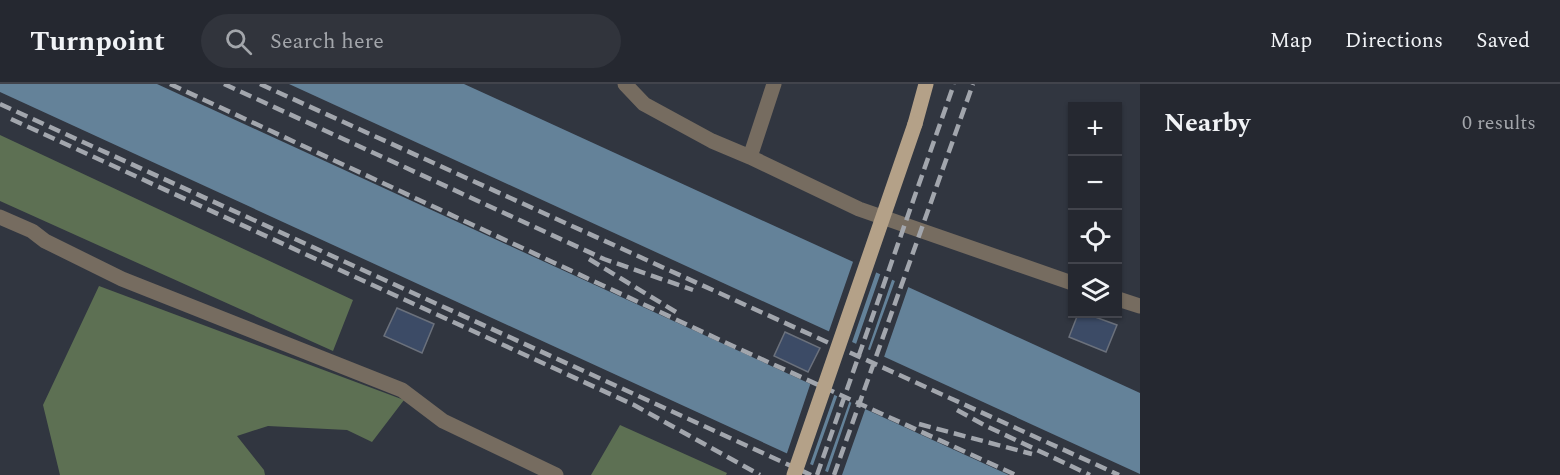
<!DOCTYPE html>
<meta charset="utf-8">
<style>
body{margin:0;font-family:Spectral,serif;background:#31343c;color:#f1f3f6}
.controls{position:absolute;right:18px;top:18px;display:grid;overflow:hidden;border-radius:0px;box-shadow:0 2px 4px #0004}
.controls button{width:54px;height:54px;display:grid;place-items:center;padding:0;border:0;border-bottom:2px solid #42444c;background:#252830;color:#f1f3f6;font:30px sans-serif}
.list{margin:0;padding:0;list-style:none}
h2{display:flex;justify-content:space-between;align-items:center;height:78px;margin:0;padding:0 24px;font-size:26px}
h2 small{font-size:20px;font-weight:400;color:#a3a6ab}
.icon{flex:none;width:33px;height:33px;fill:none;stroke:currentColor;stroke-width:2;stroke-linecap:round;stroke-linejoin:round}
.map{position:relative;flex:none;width:1140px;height:391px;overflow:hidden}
header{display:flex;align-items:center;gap:36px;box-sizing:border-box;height:84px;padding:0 30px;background:#252830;border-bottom:2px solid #42444c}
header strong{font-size:28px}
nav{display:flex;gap:33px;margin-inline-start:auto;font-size:21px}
.search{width:420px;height:54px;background:#31343c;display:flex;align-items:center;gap:15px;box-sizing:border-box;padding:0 21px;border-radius:33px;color:#a3a6ab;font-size:22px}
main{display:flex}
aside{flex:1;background:#252830}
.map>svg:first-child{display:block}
.forest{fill:#5d7053}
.water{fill:#648299}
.pier{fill:#313640}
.building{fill:#3c4b66;stroke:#6b717c;stroke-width:1.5}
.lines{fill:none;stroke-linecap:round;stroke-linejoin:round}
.minor{stroke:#766c60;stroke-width:15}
.major{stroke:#b4a188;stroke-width:15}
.rail{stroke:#a2a6ad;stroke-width:4.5;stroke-dasharray:12 6;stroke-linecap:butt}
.major-bridge{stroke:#b4a188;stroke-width:15}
</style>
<header>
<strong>Turnpoint</strong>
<div class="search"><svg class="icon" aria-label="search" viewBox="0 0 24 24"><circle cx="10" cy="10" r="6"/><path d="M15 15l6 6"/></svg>Search here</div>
<nav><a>Map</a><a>Directions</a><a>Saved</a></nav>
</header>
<main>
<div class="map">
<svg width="1140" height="391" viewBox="0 0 1140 391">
<rect width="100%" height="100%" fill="#313640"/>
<path class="forest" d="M0,51l353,165 -20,51 -333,-150z
M99,202l305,114 -32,42 -25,-12 -79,-4 -31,10 27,34 1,5h-205l-17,-70z
M620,341l107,48 -1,2h-135z"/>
<path class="water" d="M0,0h157l852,391h-175l-834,-383z
M289,0h175l676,309v81z"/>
<path class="pier" d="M854,175l23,11 -26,75 -23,-11z
M881,188l12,5 -26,75 -12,-5z
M896,194l13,7 -26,75 -14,-7z
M811,298l24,11 -26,74 -23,-11z
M838,310l12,6 -26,74 -12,-6z
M852,317l14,6 -24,68h-15z"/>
<path class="building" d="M397,224l37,16 -12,29 -38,-17z
M1078,230h9l30,11 -11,27 -37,-15z
M785,248l35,16 -12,24 -34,-16z"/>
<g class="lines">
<path class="minor" d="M625,0l19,20 68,37 38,16 24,-73
M750,73l109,52 213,74
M0,133l32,14 13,10 77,38 280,111 41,31 113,54
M1118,215l22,7"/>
<path class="major" d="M915,40l11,-40"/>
<path class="rail" d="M170,0l563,262 283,129
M224,0l380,175 89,31
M260,0l859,391
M0,20l811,371
M11,35l623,286 126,70
M589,175l87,53
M957,326l27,15 106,50
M919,340l113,30
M817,391l137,-391
M834,391l139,-391"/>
<path class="major-bridge" d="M794,391l121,-351"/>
</g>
</svg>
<div class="controls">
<button>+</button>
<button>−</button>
<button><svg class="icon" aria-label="locate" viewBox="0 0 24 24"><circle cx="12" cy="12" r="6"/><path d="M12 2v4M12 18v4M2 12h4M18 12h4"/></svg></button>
<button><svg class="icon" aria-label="layers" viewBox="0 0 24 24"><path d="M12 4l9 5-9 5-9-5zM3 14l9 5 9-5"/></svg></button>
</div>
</div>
<aside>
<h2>Nearby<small>0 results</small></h2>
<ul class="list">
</ul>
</aside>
</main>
